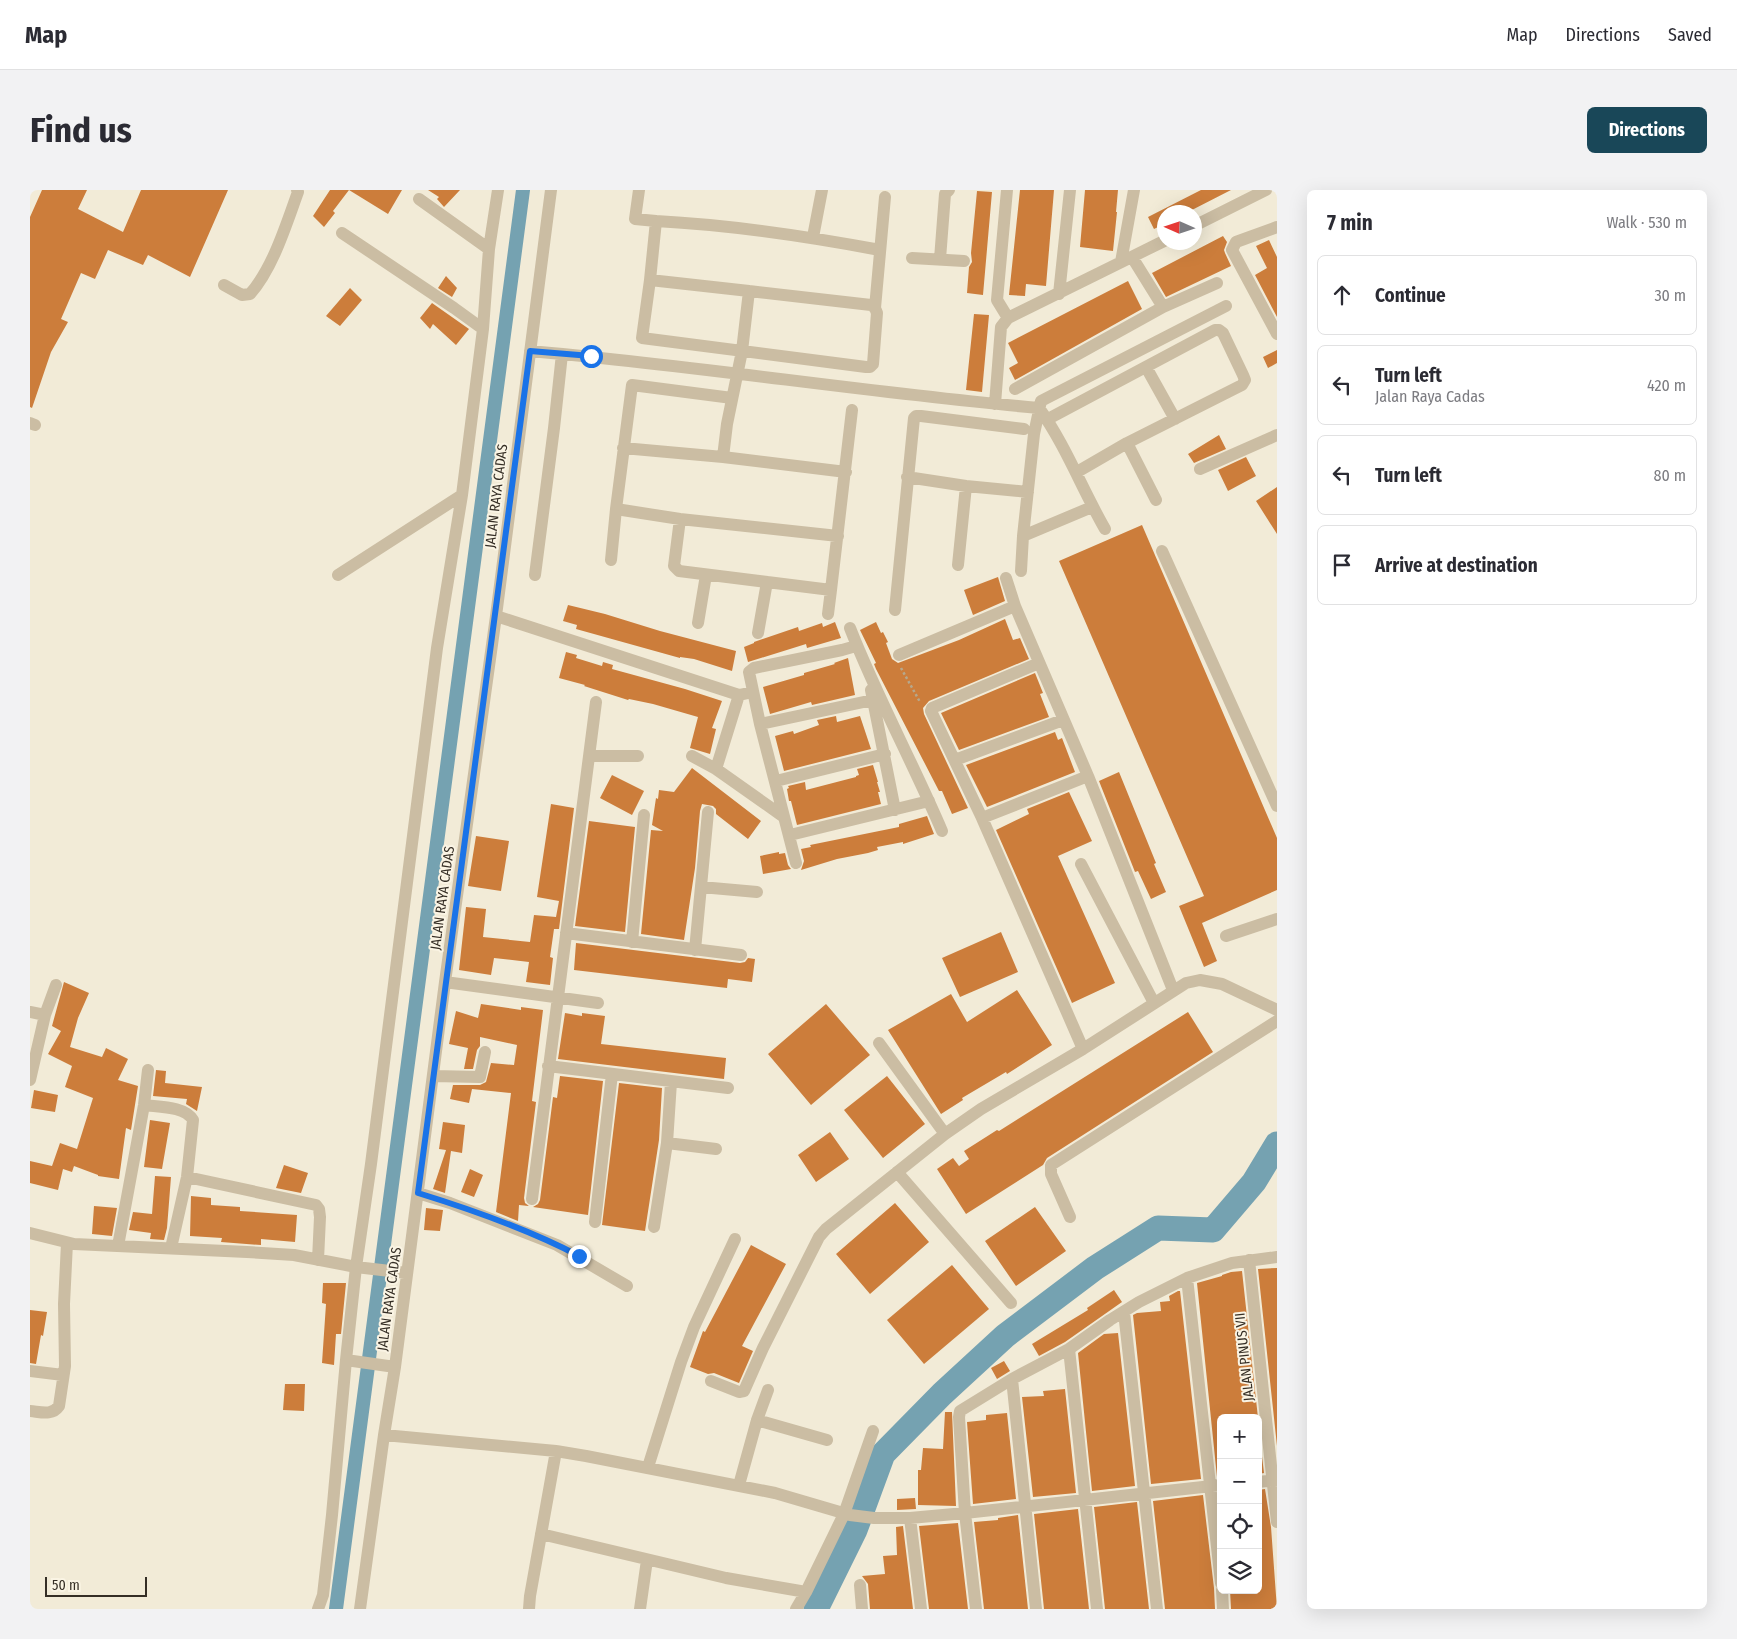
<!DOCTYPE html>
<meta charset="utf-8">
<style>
body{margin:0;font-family:"Fira Sans Condensed",sans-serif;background:#f2f2f3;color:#2b2b33}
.controls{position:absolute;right:15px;bottom:15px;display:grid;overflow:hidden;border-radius:8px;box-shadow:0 5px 20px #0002}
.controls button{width:45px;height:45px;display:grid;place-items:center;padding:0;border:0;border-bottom:1px solid #e1e1e2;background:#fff;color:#2b2b33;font:25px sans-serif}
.compass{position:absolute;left:1127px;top:15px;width:45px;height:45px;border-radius:50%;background:#fff;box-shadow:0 5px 20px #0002;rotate:273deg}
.scale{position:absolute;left:15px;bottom:12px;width:102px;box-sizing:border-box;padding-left:5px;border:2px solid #352e25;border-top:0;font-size:14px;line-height:18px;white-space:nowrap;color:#352e25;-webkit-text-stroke:4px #faf4e4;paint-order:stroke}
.stop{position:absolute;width:15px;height:15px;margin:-11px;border:4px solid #1a73e8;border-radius:50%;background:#fff}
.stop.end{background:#1a73e8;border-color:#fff;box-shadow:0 1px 5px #0008}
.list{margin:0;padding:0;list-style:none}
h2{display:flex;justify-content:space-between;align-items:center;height:65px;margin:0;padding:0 20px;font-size:21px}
h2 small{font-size:16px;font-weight:400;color:#7c7c81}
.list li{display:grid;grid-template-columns:32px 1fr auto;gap:15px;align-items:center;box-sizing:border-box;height:80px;margin:0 10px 10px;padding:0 10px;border:1px solid #e1e1e2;border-radius:8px}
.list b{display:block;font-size:19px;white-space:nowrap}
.list p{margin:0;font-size:16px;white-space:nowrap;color:#7c7c81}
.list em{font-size:16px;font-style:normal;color:#7c7c81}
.icon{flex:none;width:28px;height:28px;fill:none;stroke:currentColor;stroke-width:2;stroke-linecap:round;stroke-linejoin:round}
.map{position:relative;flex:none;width:1247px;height:1419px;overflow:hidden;border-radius:8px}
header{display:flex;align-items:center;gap:30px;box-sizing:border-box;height:70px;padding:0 25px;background:#fff;border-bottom:1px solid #e1e1e2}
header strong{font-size:24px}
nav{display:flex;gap:28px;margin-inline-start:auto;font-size:18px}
.intro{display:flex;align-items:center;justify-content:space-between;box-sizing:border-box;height:120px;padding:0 30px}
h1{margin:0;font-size:35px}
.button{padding:12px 22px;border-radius:8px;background:#194758;color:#fff;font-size:18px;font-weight:700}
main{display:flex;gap:30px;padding:0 30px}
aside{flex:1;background:#fff;border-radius:8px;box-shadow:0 5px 20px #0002}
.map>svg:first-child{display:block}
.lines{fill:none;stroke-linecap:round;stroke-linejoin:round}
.canal{stroke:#75a2b1;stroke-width:14}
.river{stroke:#75a2b1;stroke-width:25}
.building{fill:#cc7d3b}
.path{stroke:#b6a88d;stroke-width:2.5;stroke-dasharray:2.5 2.5;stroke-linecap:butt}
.minor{stroke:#cbbda3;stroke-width:12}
.route{stroke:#1a73e8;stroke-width:6}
.labels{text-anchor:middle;stroke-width:4;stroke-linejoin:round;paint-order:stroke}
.street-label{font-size:14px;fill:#352e25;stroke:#faf4e4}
</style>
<header>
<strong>Map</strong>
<nav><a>Map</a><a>Directions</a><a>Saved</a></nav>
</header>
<div class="intro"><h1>Find us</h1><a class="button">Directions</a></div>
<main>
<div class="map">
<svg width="1247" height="1419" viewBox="0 0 1247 1419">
<rect width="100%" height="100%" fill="#f2ebd7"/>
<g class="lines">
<path class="canal" d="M306,1419l187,-1419"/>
<path class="river" d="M786,1419l39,-79 28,-76 59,-60 63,-58 90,-68 63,-40 55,2 41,-48 23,-38"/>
</g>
<path class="building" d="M12,0h45l-9,19 45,23 18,-42h87l-38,87 -42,-22 -5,10 -35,-15 -13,29 -14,-6 -20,46 7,3 -17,30 -19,56 -2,-1v-190z
M300,0h19l-16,21 2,2 -11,14 -11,-11z
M319,0h53l-14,24z
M398,0h32l-16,17 -7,-8 2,-2z
M990,0h34l-8,96 -20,-2 -1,12 -16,-1z
M1055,0h33l-2,22h1l-4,39 -33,-4z
M1171,0h30l-43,22h-24v12l-10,5 -6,-12z
M947,1l15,1 -9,103 -16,-2 2,-26 3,-5 -1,-9z
M1193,46l4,6 -3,8 1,3 6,13 -65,31 -14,-24z
M1239,50l8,17v60l-22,-42 12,-7 -11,-22z
M416,86l11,12 -5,9 -14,-9z
M1098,91l14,28 -127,71 -6,-12 9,-5 -10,-20z
M320,98l12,12 -22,26 -14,-10z
M402,113l37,26 -13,16 -23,-21 -3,5 -10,-11z
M944,124l15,1 -7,77 -16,-2z
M1247,160v13l-9,5 -5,-11z
M1189,245l7,14 -32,14 -6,-9z
M1216,267l10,19 -28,15 -10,-21z
M1247,297v47l-21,-33z
M1112,335l135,313v52l-75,33 15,38 -13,6 -25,-61 25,-10 -145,-335z
M968,387l7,24 -32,14 -9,-25z
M538,415l37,9 55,17 76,20 -4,20 -38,-12 -14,-2v1l-104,-29 1,-4 -14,-4z
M975,429l8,21 7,-2 9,21 -100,42 -6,7 1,6 44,94 -16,6 -10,-23h-3l-63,-122 -2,-5 2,-1 -16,-33 16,-8 5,11 2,-1 5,10 -2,1 6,16 6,4 61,-23z
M805,432l6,16 -34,10 -1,-4 -58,18 -4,-15 10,-4v-1l44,-15 1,4 23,-8 1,4z
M536,462l11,3 -1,3 26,8 1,-4 10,3 -1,4 73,20 37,12 -10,27 4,1 -6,25 -20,-6 8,-31 -45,-13 -24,-5 -1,1 -44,-14 1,-1 -26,-7z
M818,468l7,37 -43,10 -1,-3 -41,12 -7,-27 41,-12v-2l31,-9 -1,-1z
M1005,483l8,20 -3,1 9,23 -90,33 -18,-37z
M806,526l1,6 23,-6 11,33 -87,22 -9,-35 18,-5 1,3 25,-9 -2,-5z
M1025,542l3,8 4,-2 13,34 -88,35 -21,-42z
M843,575l5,17h-1l3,10h-2l3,12 -84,21 -6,-24h-2l-2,-12 2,-1 -1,-2 17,-4 1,8 50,-13v-1l3,-1 -2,-6z
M662,578l69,53 -13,18 -32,-25v-5l-3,-3 -11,-2 -2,7 -5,57 -11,72 -43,-6 10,-104 12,1 -11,-6 4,-27 2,1 1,-9 15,2z
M1089,582l37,91 -2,1 12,28 -15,7 -13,-28 -3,1 -36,-91z
M582,585l32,16 -12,24 -32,-17z
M1039,602l23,49 -34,15 57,127 -43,20 -76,-173 33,-16 -2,-5z
M521,614l23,4 -15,121h-5l-4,28 3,1 -3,27 -24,-3 3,-20 -35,-4 -3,17 -32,-5 7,-63 20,2 -3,28 47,5 4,-27 22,2 3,-16 -22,-4z
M897,626l7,18 -31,10v-2l-26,5 1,3 -10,3 -31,6 -36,11 3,-9 -3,-12 10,-2 -1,-2 89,-18v-3z
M559,631l46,6 -10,105 -50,-6z
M446,646l33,5 -8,50 -33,-5z
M749,662v2l6,-1 3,12 3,4 -28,5 -3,-18z
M971,742l17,40 -58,25 -18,-39z
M546,753l164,20 5,-1 3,-4 7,1 -3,23 -24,-3 -1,9 -153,-18z
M34,792l25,11 -11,25 -8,29 32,10 4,-9 22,11 -10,21 20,6 -7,44 -5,-2 -7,51 -21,-3v-1l-24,-9 -2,6 -9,-3 -5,21 -28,-7v-22l22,5 8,-23 17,6 16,-51 -28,-11 7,-21 -24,-12 13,-23 -9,-5z
M987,800l35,55 -45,29 -1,-2 -44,26 1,2 -22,14 -53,-84 63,-36 16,28z
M451,814l40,6v-3l22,3 -11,91 4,1 -12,96 1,5 4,3 -10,-1 -1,16 -22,-9 15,-119 -39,-4 -3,14 -19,-4 3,-14h27l6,-3 5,-19 23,2 3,-20 -37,-8v9l-3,4 -4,19h-9l4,-21 -19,-4 7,-33 22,7z
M796,814l44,51 -59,50 -43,-51z
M1158,822l25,40 -166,106 -4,7 -77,49 -29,-45 16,-11 6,8 10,-7 -5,-8 33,-21 2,1z
M535,823l17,3v-3l23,3 -4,28 125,14 -2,21 -166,-20z
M126,880l10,1 -1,12 37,4 -5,24 -11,-7 1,-5 -34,-3z
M530,886l43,5 -15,134 -55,-8 5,-3 2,-4 13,-103 4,1z
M857,886l38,48 -42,34 -39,-48z
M589,893l43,5 -3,52 -14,91 -43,-6z
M4,900l24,5 -3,17 -24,-4z
M120,930l20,3 -8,46 -18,-2z
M413,932l22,3 -3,28 -11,-2 -6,42 -12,-4 13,-39 -7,-1z
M800,942l19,27 -33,23 -18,-27z
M254,975l24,8 -7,20 -25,-5z
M440,979l13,6 -9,22 -13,-5z
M125,986l16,1 -4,51 -3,12 -14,-1 1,-6 -22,-3 4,-18 19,2z
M161,1006l20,2v7l29,2v4l57,4 -2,27 -34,-3v6l-40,-3 1,-4 -32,-2z
M865,1013l34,39 -59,52 -34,-40z
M64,1016l23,2 -5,28 -20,-2z
M1005,1017l31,44 -50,35 -31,-45z
M396,1018l17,2 -3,21 -16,-1z
M721,1055l35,19 -44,82 11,5 -14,32 -25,-10 -6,1 -18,-7 13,-36 2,1z
M922,1075l37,44 -65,55 -37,-44z
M1247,1078v178l-19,-177z
M1212,1081l16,147h-37v59h-4l-20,-194 25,-7v-1l9,-3z
M293,1093h23l-5,51h-5l-2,31 -12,-2 4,-59 -4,-1z
M1084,1100l8,12 -57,40 -26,14 -7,-12 56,-34 -1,-2z
M1148,1101h2l21,188 -50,5 -18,-169 4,-2 24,-2 -1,-9 10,-1 -1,-5z
M0,1120l17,2 -4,24 -2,-1 -5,29 -6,-1z
M1088,1143l17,153 -43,5 -14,-138 26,-19z
M974,1171l6,10 -13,8 -6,-11z
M255,1194h20l-1,27 -21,-1z
M1035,1199l11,104 -43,4 -11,-100 22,-1 -1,-5z
M915,1222h7l4,94 -38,-1v-35h3l2,-22 20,1z
M977,1223l9,86 -43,5 -6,-82 19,-2v-5z
M1228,1233l6,50 -6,1z
M1235,1299l6,38 6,82h-46l-1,-19h28v-100z
M1173,1305l11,93 1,21h-50l-12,-108z
M885,1308l1,11 -19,1v-11z
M1107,1312l12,107h-44l-11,-102z
M1048,1319l11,100h-45l-10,-95z
M988,1325l10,94h-44l-10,-87 24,-2v-2z
M928,1333l10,86h-39l-10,-83z
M873,1336l10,83h-43l-2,-25 -6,-8 23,-2 -2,-18 14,-1 -1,-28z"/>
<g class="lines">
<path class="path" d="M871,478l19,34"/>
<path class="minor" d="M609,0l-4,29 21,2
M389,9l70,50
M1164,36l72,-36
M1247,37l-41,15 -4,8 45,84
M312,43l112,75 29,21
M783,47l9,-47
M1102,67l31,50
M882,68l52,3
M910,69l5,-65 4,-4
M1091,72l13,-72
M620,90l6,-59c76,4 150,15 224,29
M194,95l18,10 8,-1c23,-26 36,-69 48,-102l-1,-2
M1029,104l11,-104
M845,118l10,-111
M978,128l156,-77
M500,161c171,15 339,42 509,57 27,38 43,81 66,121
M1116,177l29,52
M985,199l148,-82 54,-24
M702,208l-100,-13 -16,124 64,10 158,17
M965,214l6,-77 7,-9 -11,-18 10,-110
M1018,229l167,-89h4l4,3 20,42 2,5 -3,5 -115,58 -50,29
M0,233l5,2
M1097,253l29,57
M593,258l100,9 123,15
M693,267l4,-33 15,-73 7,-60 -99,-11 -8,58 224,29h4l3,-3 4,-51 -2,-5 -4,-3 -122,-14
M1170,279l77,-34
M877,287l59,9 62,6
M650,329l-6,47 5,5 152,19 21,-180
M993,346l11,-102 7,-33 185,-95
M1132,361l115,255
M581,370l5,-51
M928,375l8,-79
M991,381l2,-35 69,-29
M308,385l124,-80
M505,385l19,-147 8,-74
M976,388l9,28 73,170 85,214
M865,420l19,-192 2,-2h5l103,13
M798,424l3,-24
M466,426l243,79 14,-3
M668,433l8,-48
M820,438c27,69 63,135 92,203
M728,443l9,-51
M869,465l116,-49
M1009,473l-107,45 -1,3 51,107 101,231
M841,500l24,120
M709,505l-23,74 68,48
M730,534l113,-24
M559,566h49
M662,566l24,13
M925,570l108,-40
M746,591l109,-27
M952,628l106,-42
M760,645l139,-34
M766,673l-36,-139 -11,-52 5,-4 88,-18 14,-4
M1051,674l73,139
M671,697l56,5
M536,743l175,22
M1196,746l51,-17
M602,752l12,-127
M665,760l13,-138
M415,792l153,21
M0,822l15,3
M849,853l66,91
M518,876l180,22
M403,886l47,1 5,-25
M0,890l15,-65 11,-30
M114,915c15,2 41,1 49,15l-6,57 -16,71
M637,953l49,6
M867,982l114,131
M157,987l129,28 3,4 1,8 -2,43
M388,1003l32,10 107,42 70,41
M502,1009l64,-497
M1040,1027l-19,-43v-9l226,-144
M565,1032l17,-148
M624,1037l13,-84 4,-61
M0,1043l44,11 173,8 47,3 62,12 51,6
M88,1056l26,-141 4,-35
M1219,1070l28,262
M1157,1088l34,305
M1094,1122l33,297
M1039,1159l28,260
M316,1170l49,7
M0,1181l33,4
M982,1189l24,230
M681,1191l28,11 5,-1 19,-43 56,-111 7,-8 119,-95 36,-25 102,-60 103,-66 14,-3 22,4 55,26
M0,1221c11,1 22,5 29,-5l6,-40 -1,-62 3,-61
M727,1230l70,20
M354,1245l172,16 30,5 189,37 75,22 24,3h36l55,-5 256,-28
M618,1277l33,-105 13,-35 41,-88
M1228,1292l19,-2
M709,1295l18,-65 11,-30
M880,1328l11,91
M511,1344l185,44 80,14
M830,1395l2,24
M1192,1400l1,19
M288,1419l5,-14 9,-80 14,-155 10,-93 15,-103 66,-516 25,-153 21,-166 6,-80 9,-59
M330,1419l24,-174 11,-68 50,-385 51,-366 55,-426
M499,1419l1,-13 26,-145
M610,1419l7,-49
M766,1419l10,-17 38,-78 29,-83
M946,1419l-11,-96 -6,-96 1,-6 52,-32 57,-30 41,-29 29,-18 48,-24 45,-15 45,-6"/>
</g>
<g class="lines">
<path class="route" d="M549,1066c-51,-27 -106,-46 -161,-63l112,-842 61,5"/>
</g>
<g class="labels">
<g class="street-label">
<text transform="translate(466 306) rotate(-83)" y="5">JALAN RAYA CADAS</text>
<text transform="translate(412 708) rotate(-82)" y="5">JALAN RAYA CADAS</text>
<text transform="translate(359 1109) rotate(-82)" y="5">JALAN RAYA CADAS</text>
<text transform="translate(1214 1167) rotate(-96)" y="5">JALAN PINUS VII</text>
</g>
</g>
</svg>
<div class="controls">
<button>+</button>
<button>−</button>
<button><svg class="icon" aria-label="locate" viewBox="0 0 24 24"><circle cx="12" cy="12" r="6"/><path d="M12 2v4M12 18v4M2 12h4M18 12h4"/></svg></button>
<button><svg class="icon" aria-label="layers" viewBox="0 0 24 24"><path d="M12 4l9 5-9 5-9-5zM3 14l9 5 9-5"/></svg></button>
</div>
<svg class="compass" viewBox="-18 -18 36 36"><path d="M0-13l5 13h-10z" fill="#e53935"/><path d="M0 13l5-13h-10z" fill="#7c7c81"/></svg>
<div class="scale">50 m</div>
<div class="stop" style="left:561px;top:166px"></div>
<div class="stop end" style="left:549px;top:1066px"></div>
</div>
<aside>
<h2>7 min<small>Walk · 530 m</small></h2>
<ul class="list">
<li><svg class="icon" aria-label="ahead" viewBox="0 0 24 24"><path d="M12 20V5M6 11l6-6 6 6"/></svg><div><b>Continue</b></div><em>30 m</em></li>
<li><svg class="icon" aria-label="left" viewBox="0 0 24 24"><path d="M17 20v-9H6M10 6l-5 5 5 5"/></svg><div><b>Turn left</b><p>Jalan Raya Cadas</p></div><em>420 m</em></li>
<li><svg class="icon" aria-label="left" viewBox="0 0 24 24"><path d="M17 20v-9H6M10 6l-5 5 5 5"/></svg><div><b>Turn left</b></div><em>80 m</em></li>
<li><svg class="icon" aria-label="arrive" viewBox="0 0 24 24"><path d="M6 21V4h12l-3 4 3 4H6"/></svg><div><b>Arrive at destination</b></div></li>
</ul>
</aside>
</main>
